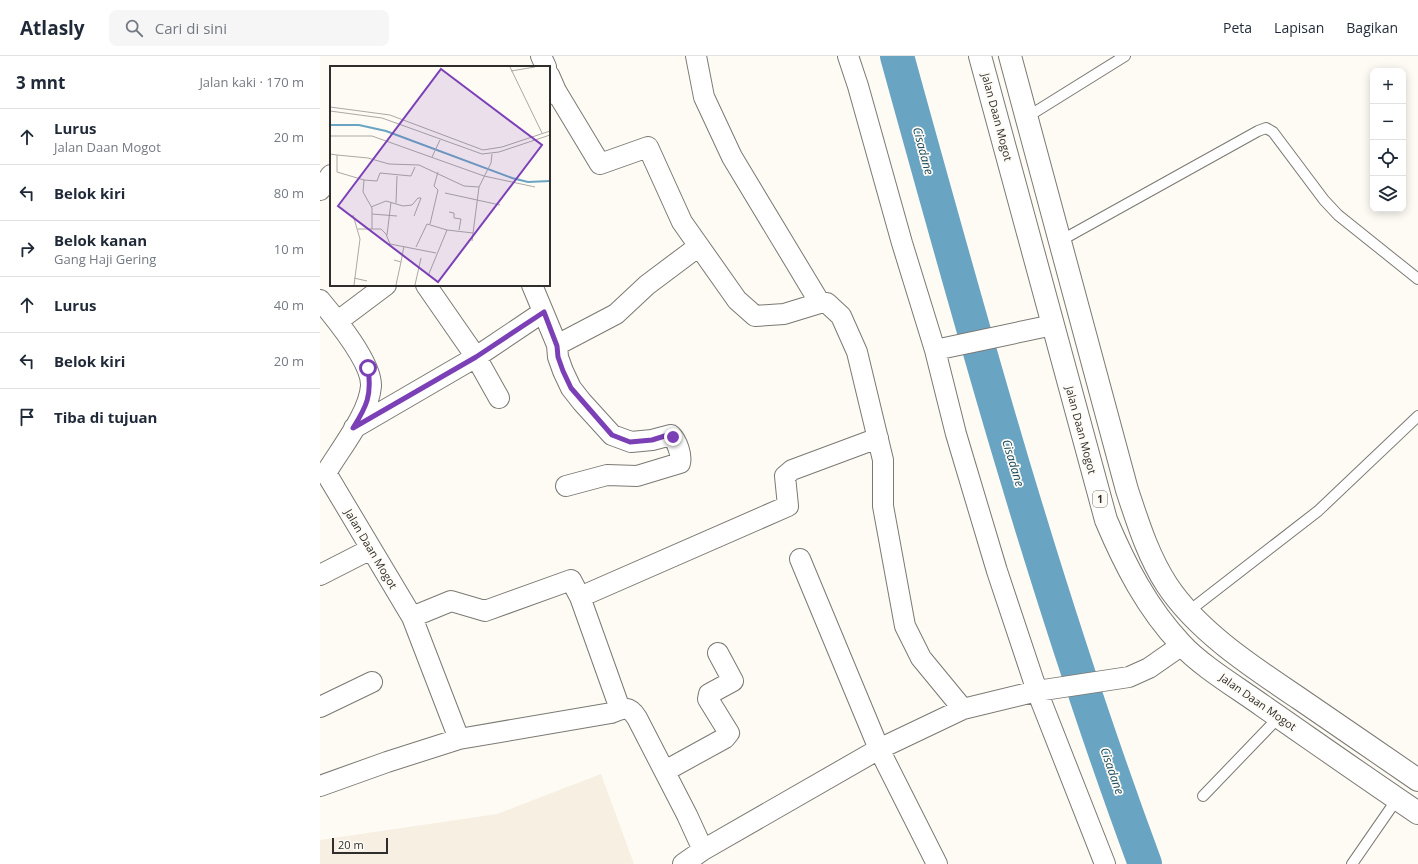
<!DOCTYPE html>
<html lang="id">
<meta charset="utf-8">
<style>
body{margin:0;font-family:"Open Sans",sans-serif;background:#f6f6f7;color:#1f2937}
.controls{position:absolute;right:12px;top:12px;display:grid;overflow:hidden;border-radius:8px;box-shadow:0 2px 10px #0003}
.controls button{width:36px;height:36px;display:grid;place-items:center;padding:0;border:0;border-bottom:1px solid #e0e1e3;background:#fff;color:#1f2937;font:20px sans-serif}
.scale{position:absolute;left:12px;bottom:10px;width:56px;box-sizing:border-box;padding-left:4px;border:2px solid #2f2e2c;border-top:0;font-size:11px;line-height:14px;white-space:nowrap;color:#2f2e2c;-webkit-text-stroke:3px #fefbf5;paint-order:stroke}
.stop{position:absolute;width:12px;height:12px;margin:-9px;border:3px solid #7c40b6;border-radius:50%;background:#fff}
.stop.end{background:#7c40b6;border-color:#fff;box-shadow:0 1px 4px #0008}
.list{margin:0;padding:0;list-style:none}
h2{display:flex;justify-content:space-between;align-items:center;height:52px;margin:0;padding:0 16px;font-size:17px}
h2 small{font-size:13px;font-weight:400;color:#747a83}
.list li{display:grid;grid-template-columns:26px 1fr auto;gap:12px;align-items:center;box-sizing:border-box;height:56px;padding:0 16px;border-top:1px solid #e0e1e3}
.list b{display:block;font-size:15px;white-space:nowrap}
.list p{margin:0;font-size:13px;white-space:nowrap;color:#747a83}
.list em{font-size:13px;font-style:normal;color:#747a83}
.icon{flex:none;width:22px;height:22px;fill:none;stroke:currentColor;stroke-width:2;stroke-linecap:round;stroke-linejoin:round}
.map{position:relative;flex:none;width:1098px;height:808px;overflow:hidden}
header{display:flex;align-items:center;gap:24px;box-sizing:border-box;height:56px;padding:0 20px;background:#fff;border-bottom:1px solid #e0e1e3}
header strong{font-size:19px}
nav{display:flex;gap:22px;margin-inline-start:auto;font-size:14px}
.search{width:280px;height:36px;background:#f6f6f7;display:flex;align-items:center;gap:10px;box-sizing:border-box;padding:0 14px;border-radius:8px;color:#747a83;font-size:15px}
main{display:flex}
aside{flex:1;background:#fff}
.map>svg:first-child{display:block}
.built{fill:#f6efe2}
.lines{fill:none;stroke-linecap:round;stroke-linejoin:round}
.river{stroke:#69a4c2;stroke-width:34}
.service-casing{stroke:#7b7973;stroke-width:12}
.minor-casing{stroke:#7b7973;stroke-width:22}
.trunk-casing{stroke:#7b7973;stroke-width:24}
.service{stroke:#fff;stroke-width:10}
.minor{stroke:#fff;stroke-width:20}
.trunk{stroke:#fff;stroke-width:22}
.route{stroke:#7c40b6;stroke-width:5}
.labels{text-anchor:middle;stroke-width:3.5;stroke-linejoin:round;paint-order:stroke}
.shield{fill:#fefbf5;stroke:#6d6c68;stroke-width:1}
.shield-label{font-size:10px;font-weight:bold;fill:#2f2e2c}
.street-label{font-size:11px;fill:#2f2e2c;stroke:#fefbf5}
.water-label{font-size:12px;font-style:italic;fill:#1a4a60;stroke:#fefbf5}
.inset-river{fill:none;stroke:#69a4c2;stroke-width:2}
.inset-road{fill:none;stroke:#aba9a5;stroke-width:1}
.view{fill:#7c40b6;fill-opacity:0.15;stroke:#7c40b6;stroke-width:2}
.inset-edge{fill:none;stroke:#2f2e2c;stroke-width:2}
</style>
<header>
<strong>Atlasly</strong>
<div class="search"><svg class="icon" aria-label="search" viewBox="0 0 24 24"><circle cx="10" cy="10" r="6"/><path d="M15 15l6 6"/></svg>Cari di sini</div>
<nav><a>Peta</a><a>Lapisan</a><a>Bagikan</a></nav>
</header>
<main>
<aside>
<h2>3 mnt<small>Jalan kaki · 170 m</small></h2>
<ul class="list">
<li><svg class="icon" aria-label="ahead" viewBox="0 0 24 24"><path d="M12 20V5M6 11l6-6 6 6"/></svg><div><b>Lurus</b><p>Jalan Daan Mogot</p></div><em>20 m</em></li>
<li><svg class="icon" aria-label="left" viewBox="0 0 24 24"><path d="M17 20v-9H6M10 6l-5 5 5 5"/></svg><div><b>Belok kiri</b></div><em>80 m</em></li>
<li><svg class="icon" aria-label="right" viewBox="0 0 24 24"><path d="M7 20v-9h11M14 6l5 5-5 5"/></svg><div><b>Belok kanan</b><p>Gang Haji Gering</p></div><em>10 m</em></li>
<li><svg class="icon" aria-label="ahead" viewBox="0 0 24 24"><path d="M12 20V5M6 11l6-6 6 6"/></svg><div><b>Lurus</b></div><em>40 m</em></li>
<li><svg class="icon" aria-label="left" viewBox="0 0 24 24"><path d="M17 20v-9H6M10 6l-5 5 5 5"/></svg><div><b>Belok kiri</b></div><em>20 m</em></li>
<li><svg class="icon" aria-label="arrive" viewBox="0 0 24 24"><path d="M6 21V4h12l-3 4 3 4H6"/></svg><div><b>Tiba di tujuan</b></div></li>
</ul>
</aside>
<div class="map">
<svg width="1098" height="808" viewBox="0 0 1098 808">
<rect width="100%" height="100%" fill="#fefbf5"/>
<path class="built" d="M281,718l33,90h-314v-24l177,-26z"/>
<g class="lines">
<path class="river" d="M577,0c75,272 150,544 248,808"/>
<defs>
<path id="service" d="M707,61l98,-61
M740,185l198,-110 8,-3 7,4 51,68 14,15 80,64
M869,555l129,-100 100,-95
M883,740l76,-79
M1032,808l45,-65"/>
<path id="minor" d="M221,0l5,11
M376,0l8,41 28,60 88,146
M528,0l10,30 44,157 33,107 21,84 41,137 40,120 68,173
M229,19l7,16 -7,3
M236,35l44,73 48,-17 34,75 55,78 18,16 29,-2 36,-11h7l14,13 16,36 26,108v46l22,120 16,32 42,51
M0,134l11,-15
M106,229l50,72 23,41
M212,229l25,60 1,12 5,14 8,17 11,14 30,33 19,7 21,-2 19,-5c6,6 11,20 9,28l-43,13 -30,-1 -41,11
M0,244c15,18 52,63 51,86 -2,28 -31,63 -45,87l86,144 47,122
M18,265l48,-36
M237,289l59,-31 31,-29 52,-39
M615,294l118,-25
M34,372l122,-71 67,-45
M480,503l79,190 58,115
M0,519l51,-26
M260,541l208,-91 -3,-30 7,-6 86,-32
M92,561l39,-16 34,10 86,-31 9,17 40,112
M0,651l52,-25
M345,715l60,-33 4,-5 -21,-34 1,-5 24,-13 -15,-28
M0,730l67,-24 72,-23 152,-26c12,-5 18,-8 26,5l50,97 16,35
M363,808l20,-14 176,-101 84,-40 74,-18 92,-14 20,-9 33,-23"/>
<path id="trunk" d="M660,0l126,464c19,45 41,88 75,124 20,22 57,44 82,62 52,36 103,72 155,107
M690,0l117,434c11,33 21,66 40,95 31,47 87,83 133,114 39,27 79,54 118,81"/>
</defs>
<use href="#service" class="service-casing"/>
<use href="#minor" class="minor-casing"/>
<use href="#trunk" class="trunk-casing"/>
<use href="#service" class="service"/>
<use href="#minor" class="minor"/>
<use href="#trunk" class="trunk"/>
</g>
<g class="lines">
<path class="route" d="M48,312c4,27 -1,38 -15,60l123,-71 68,-45 13,34 1,11 5,14 8,17 41,47 18,7 22,-2 16,-5 5,2"/>
</g>
<g class="labels">
<rect class="shield" x="773" y="435" width="14" height="16" rx="3"/>
<g class="shield-label">
<text x="780" y="447">1</text>
</g>
<g class="street-label">
<text transform="translate(677 61) rotate(75)" y="4">Jalan Daan Mogot</text>
<text transform="translate(761 374) rotate(75)" y="4">Jalan Daan Mogot</text>
<text transform="translate(51 493) rotate(59)" y="4">Jalan Daan Mogot</text>
<text transform="translate(938 646) rotate(35)" y="4">Jalan Daan Mogot</text>
</g>
<g class="water-label">
<text transform="translate(603 95) rotate(75)" y="4">Cisadane</text>
<text transform="translate(693 407) rotate(73)" y="4">Cisadane</text>
<text transform="translate(792 715) rotate(71)" y="4">Cisadane</text>
</g>
</g>
<g transform="translate(10 10)">
<rect width="220" height="220" fill="#fefbf5"/>
<path class="inset-river" d="M0,59h29l27,6 126,47 16,4 22,-1"/>
<path class="inset-road" d="M180,1l32,66M181,5l24,-4M0,41l60,8 93,35 19,-3 48,-16M0,45l52,7 100,36 17,-2 51,-17M0,70h42l112,40 51,11M0,88l7,1v17l27,8 -1,12 9,16v21M7,89l31,3 21,6 30,1 45,21 15,1M102,91l8,-17M34,114l13,1 3,-8 31,3 4,-9M115,127l55,12M66,137l1,-27M41,141l15,-6 17,5 9,-1 6,-7h3l-7,18M119,146l5,1v5l7,1 -2,11M42,148l25,2M23,149l7,24 -6,46M100,158l8,-34 -4,-4 4,-14M28,163h23l5,5 4,10 46,9M57,169l4,-33M142,175l7,-54 12,-24 1,-9M86,181l11,-23 20,6 26,3M64,194l7,2 3,-16M98,210l19,-46M24,212l13,3M66,219l5,-23M85,219l6,-27"/>
<path class="view" d="M111,3l101,76 -104,137 -100,-76z"/>
<rect width="220" height="220" class="inset-edge"/>
</g>
</svg>
<div class="controls">
<button>+</button>
<button>−</button>
<button><svg class="icon" aria-label="locate" viewBox="0 0 24 24"><circle cx="12" cy="12" r="6"/><path d="M12 2v4M12 18v4M2 12h4M18 12h4"/></svg></button>
<button><svg class="icon" aria-label="layers" viewBox="0 0 24 24"><path d="M12 4l9 5-9 5-9-5zM3 14l9 5 9-5"/></svg></button>
</div>
<div class="scale">20 m</div>
<div class="stop" style="left:48px;top:312px"></div>
<div class="stop end" style="left:353px;top:381px"></div>
</div>
</main>
